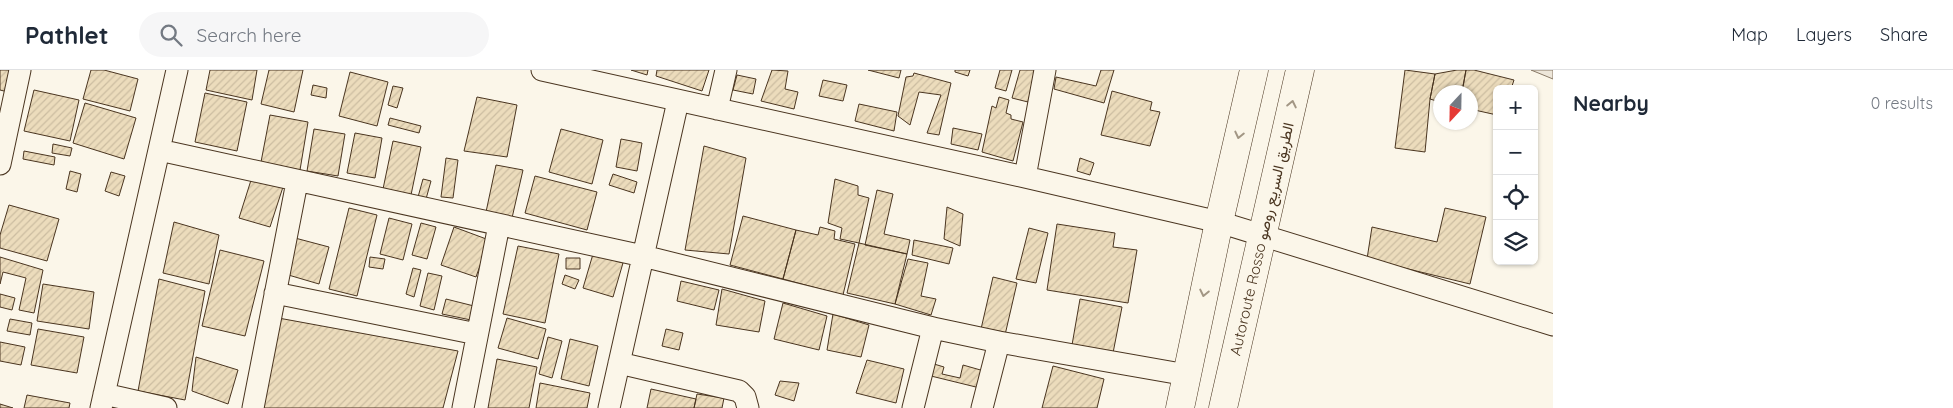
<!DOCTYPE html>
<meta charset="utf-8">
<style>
body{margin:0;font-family:Quicksand,Vazirmatn,sans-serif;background:#f6f6f7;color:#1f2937}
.controls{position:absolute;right:15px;top:15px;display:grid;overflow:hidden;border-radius:8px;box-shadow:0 1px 4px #0004}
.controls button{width:45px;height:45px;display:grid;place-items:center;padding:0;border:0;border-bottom:1px solid #e0e1e3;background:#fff;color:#1f2937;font:25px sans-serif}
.compass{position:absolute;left:1433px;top:15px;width:45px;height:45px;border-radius:50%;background:#fff;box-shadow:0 1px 4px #0004;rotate:202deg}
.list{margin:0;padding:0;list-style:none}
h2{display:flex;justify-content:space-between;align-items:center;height:65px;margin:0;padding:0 20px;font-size:21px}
h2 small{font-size:16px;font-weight:400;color:#747a83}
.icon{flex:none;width:28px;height:28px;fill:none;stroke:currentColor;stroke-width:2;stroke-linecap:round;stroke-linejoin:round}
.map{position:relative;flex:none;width:1553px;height:338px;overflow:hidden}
header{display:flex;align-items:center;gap:30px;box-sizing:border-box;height:70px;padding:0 25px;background:#fff;border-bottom:1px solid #e0e1e3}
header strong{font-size:24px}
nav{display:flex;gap:28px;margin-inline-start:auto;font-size:18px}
.search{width:350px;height:45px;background:#f6f6f7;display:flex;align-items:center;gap:12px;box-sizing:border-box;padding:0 18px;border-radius:28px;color:#747a83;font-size:19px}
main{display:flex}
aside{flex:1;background:#fff}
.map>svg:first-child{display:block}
.green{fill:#ede6d9;stroke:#887966}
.building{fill:url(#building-hatch);stroke:#4a3520}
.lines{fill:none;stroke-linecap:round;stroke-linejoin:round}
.minor-casing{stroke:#4a3520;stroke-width:23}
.trunk-casing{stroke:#4a3520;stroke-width:29}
.minor{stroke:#fbf6e9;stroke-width:21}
.trunk{stroke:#fbf6e9;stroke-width:28}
.oneway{stroke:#a29684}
.labels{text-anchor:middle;stroke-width:4;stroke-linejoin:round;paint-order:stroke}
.street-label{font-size:15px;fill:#4a3520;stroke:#fbf6e9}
</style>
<header>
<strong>Pathlet</strong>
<div class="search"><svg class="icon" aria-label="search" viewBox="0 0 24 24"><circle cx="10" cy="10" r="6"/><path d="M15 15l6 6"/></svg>Search here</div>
<nav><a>Map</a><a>Layers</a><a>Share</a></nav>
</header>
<main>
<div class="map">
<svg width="1553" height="338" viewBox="0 0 1553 338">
<defs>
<pattern id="building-hatch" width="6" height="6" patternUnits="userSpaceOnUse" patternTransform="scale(1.25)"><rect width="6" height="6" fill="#ecdcbc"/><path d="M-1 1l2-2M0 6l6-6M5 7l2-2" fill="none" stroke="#ccbda1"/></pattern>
</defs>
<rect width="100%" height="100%" fill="#fbf6e9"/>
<path class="green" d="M1531,0h22v9z"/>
<path class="building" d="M0,0h13l-5,22 -8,-2z
M91,0h13l34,9 -8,32 -47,-12z
M210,0h47l-5,30 -46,-10z
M269,0h34l-9,42 -33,-8z
M631,0h17l-1,5z
M657,0h52l-7,21 -46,-15z
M772,0l16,1 -3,18 13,3 -4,17 -33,-8z
M868,0h33l-2,8z
M955,0h15l-2,6 -13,-4z
M1000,0h12l-6,21 -11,-3z
M1020,0h16l-8,32 -16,-4z
M1101,0h13l-10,33 -50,-14 2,-12 40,9z
M1405,0l30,4 -5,25 -5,53 -30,-4z
M1457,0h9l-4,22h-22v10l-10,-3 5,-25z
M1466,0h8l40,10 -3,9h-14v26l-27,-6v-17h-8z
M350,2l38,10 -11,44 -38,-10z
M914,3l37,10 -12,52 -12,-2 14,-38 -22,-3 -9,33 -12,-9 8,-39 7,-1z
M737,5l19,4 -3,15 -20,-4z
M823,10l24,5 -4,16 -24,-5z
M313,15l14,3 -1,10 -15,-3z
M393,16l10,2 -6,20 -9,-3z
M34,20l45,10 -9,41 -46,-10z
M1112,21l40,11 -2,8 10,2 -10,34 -49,-11z
M205,23l42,9 -10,49 -42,-9z
M477,27l40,8 -10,52 -43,-6z
M999,27l10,3 -3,13 5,2v4l12,3 -10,39 -31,-9 10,-46 4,2z
M85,33l51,15 -12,41 -51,-16z
M859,34l38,8 -3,19 -39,-10z
M270,45l38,7 -8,48 -39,-8z
M390,48l31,8 -2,7 -31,-8z
M953,58l29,6 -4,16 -27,-6z
M314,59l31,5 -7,42 -31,-5z
M561,59l42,11 -11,44 -43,-12z
M355,63l27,5 -7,40 -28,-5z
M621,69l21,4 -5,28 -21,-4z
M393,71l28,6 -10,48 -28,-6z
M53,74l19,4 -2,8 -18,-3z
M704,76l42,12 -17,96 -44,-4z
M24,81l31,6 -1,8 -31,-6z
M446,88l12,2 -5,38 -12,-1z
M1080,88l14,5 -4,12 -13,-4z
M496,95l27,5 -11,48 -26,-6z
M70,101l11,3 -4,18 -11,-3z
M111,102l14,4 -6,20 -14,-5z
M613,104l24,8 -3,11 -25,-8z
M535,106l62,16 -10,38 -62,-17z
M252,107l31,10 -13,40 -31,-9z
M423,109l8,2 -5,18 -8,-2z
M835,109l23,7v9l11,3 -10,45 -19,-4 2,-11 -14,-5z
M877,120l16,4 -9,40 26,6 -3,14 -42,-9z
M9,135l50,14 -12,42 -47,-13v-13z
M947,137l16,7 -3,32 -16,-7z
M349,138l28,7 -20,81 -28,-7z
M1445,138l41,9 -16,67 -103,-25 5,-32 65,15z
M743,146l53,14 -13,49 -53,-14z
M389,148l23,6 -9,36 -23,-6z
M174,152l45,13 -10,49 -46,-11z
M421,153l15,4 -9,32 -15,-4z
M1057,154l58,9 -2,14 24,3 -9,53 -81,-13z
M454,157l35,13 -13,37 -35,-12z
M820,157l15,4 -1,8 21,5 -12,51 -60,-16 13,-49 22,5z
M1029,158l19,5 -12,50 -20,-4z
M295,168l34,9 -10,37 -34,-10z
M914,170l39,8 -4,16 -37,-9z
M859,173l48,11 -12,50 -48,-11z
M518,176l41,8 -14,69 -42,-9z
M220,180l44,11 -19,75 -43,-10z
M593,184l30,9 -10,34 -30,-9z
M0,187l43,13 -9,43 -15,-3 7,-32 -23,-6 -3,12z
M370,187l15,2 -2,10 -14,-2z
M566,188h14v11h-14z
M908,189l20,4 -7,33 15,3 -5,16 -36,-11z
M413,198l8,2 -7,27 -8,-3z
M428,203l14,3 -8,34 -14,-4z
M565,205l14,5 -4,9 -13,-5z
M993,207l24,6 -12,52 -24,-6z
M159,209l46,12 -20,109 -47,-9z
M681,211l38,9 -5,20 -37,-9z
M43,214l51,8 -5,37 -52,-8z
M722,219l43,12 -6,31 -43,-7z
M0,224l15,4 -3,12 -12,-3z
M446,229l28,7 -3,14 -29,-6z
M1080,229l42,8 -9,46 -41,-8z
M783,233l44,13 -8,34 -45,-11z
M833,244l36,11 -8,32 -34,-7z
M273,247l185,34 -15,57h-183z
M507,248l39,11 -8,30 -40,-11z
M10,249l22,4 -2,12 -23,-4z
M38,259l46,8 -7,36 -46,-8z
M666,259l17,4 -4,17 -17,-4z
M548,267l14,4 -10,37 -13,-4z
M570,269l28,7 -9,40 -28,-7z
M0,272l25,5 -4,18 -21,-4z
M196,287l42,13 -10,34 -36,-13z
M497,289l40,8 -8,41h-41z
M867,290l37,9 -8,34 -40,-10z
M934,294l10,3 -2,7 18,4 3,-13 21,6 -4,17 -49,-12z
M1053,296l51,13 -7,29h-55z
M780,311l19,2 -5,18 -19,-6z
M540,313l50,10 -3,15h-51z
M651,319l45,10 -2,9h-47z
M697,324l27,4 -2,10h-28z
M27,325l43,8 -1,5h-45z
M0,334l13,4h-13z"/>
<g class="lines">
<defs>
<path id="minor" d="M542,0l483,107 194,45 334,103
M717,39l9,-39
M159,80l484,106 290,72 66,14 -17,66
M0,94l20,-94
M1025,107l20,-107
M275,223l202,41
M999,272l188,33
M619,293l120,28 6,6 3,11
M104,324l62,14
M101,338l76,-338
M253,338l44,-226
M463,338l36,-183
M609,338l69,-307
M913,338l20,-80"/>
<path id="trunk" d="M1180,338l39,-186 35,-152
M1223,338l77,-338"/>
</defs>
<use href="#minor" class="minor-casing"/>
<use href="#trunk" class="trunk-casing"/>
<use href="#minor" class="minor"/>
<use href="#trunk" class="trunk"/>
</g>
<defs><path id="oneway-chevron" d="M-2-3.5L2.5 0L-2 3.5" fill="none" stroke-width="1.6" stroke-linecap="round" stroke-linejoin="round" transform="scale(1.25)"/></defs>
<g class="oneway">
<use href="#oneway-chevron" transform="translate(1292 34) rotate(-78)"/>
<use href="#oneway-chevron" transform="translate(1239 65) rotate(103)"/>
<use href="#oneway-chevron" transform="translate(1204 223) rotate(102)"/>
</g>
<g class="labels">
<g class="street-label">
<text transform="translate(1262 169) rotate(-77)" y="5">Autoroute Rosso الطريق السريع روصو</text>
</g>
</g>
</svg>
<div class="controls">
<button>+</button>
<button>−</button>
<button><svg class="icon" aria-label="locate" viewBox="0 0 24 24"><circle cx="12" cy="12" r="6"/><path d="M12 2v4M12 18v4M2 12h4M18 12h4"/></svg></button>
<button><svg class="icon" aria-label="layers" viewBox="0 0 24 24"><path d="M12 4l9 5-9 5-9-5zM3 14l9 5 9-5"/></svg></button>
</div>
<svg class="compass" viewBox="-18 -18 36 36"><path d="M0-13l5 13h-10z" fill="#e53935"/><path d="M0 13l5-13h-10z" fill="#747a83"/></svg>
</div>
<aside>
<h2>Nearby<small>0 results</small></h2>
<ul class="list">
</ul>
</aside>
</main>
